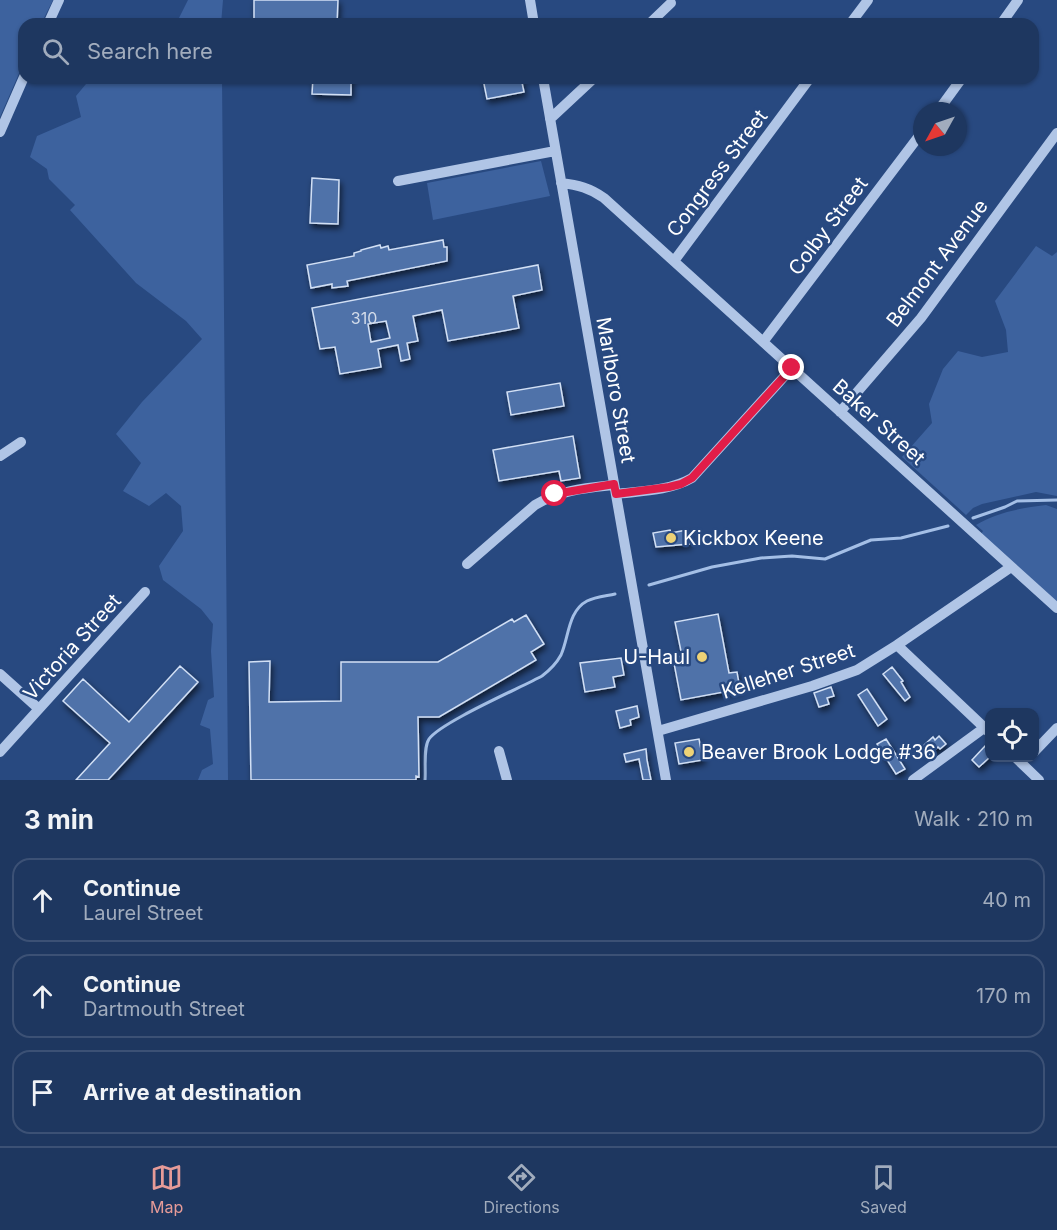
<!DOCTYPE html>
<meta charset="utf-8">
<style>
body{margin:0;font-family:Inter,sans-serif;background:#263f66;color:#f1f3f6}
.controls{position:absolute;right:18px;bottom:18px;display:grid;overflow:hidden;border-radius:12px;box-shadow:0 2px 4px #0004}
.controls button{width:54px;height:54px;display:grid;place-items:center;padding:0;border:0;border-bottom:2px solid #3c5175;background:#1e3760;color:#f1f3f6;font:30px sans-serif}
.compass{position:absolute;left:913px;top:102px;width:54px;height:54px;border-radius:50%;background:#1e3760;box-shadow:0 2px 4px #0004;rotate:230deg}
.stop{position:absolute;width:18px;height:18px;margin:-14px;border:4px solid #e11d48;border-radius:50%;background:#fff}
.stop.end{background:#e11d48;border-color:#fff;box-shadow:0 2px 6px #0008}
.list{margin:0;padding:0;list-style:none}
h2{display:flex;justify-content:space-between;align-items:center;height:78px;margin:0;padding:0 24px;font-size:26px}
h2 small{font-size:20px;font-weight:400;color:#a1acbd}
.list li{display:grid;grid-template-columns:39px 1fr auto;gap:18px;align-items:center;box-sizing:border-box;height:84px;margin:0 12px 12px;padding:0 12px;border:2px solid #3c5175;border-radius:18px}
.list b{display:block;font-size:22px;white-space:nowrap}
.list p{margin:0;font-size:20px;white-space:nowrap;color:#a1acbd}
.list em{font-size:20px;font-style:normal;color:#a1acbd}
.icon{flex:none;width:33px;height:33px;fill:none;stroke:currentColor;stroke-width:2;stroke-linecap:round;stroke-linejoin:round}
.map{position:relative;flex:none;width:1057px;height:780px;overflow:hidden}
.search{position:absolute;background:#1e3760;box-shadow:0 2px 4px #0004;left:18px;right:18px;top:18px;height:66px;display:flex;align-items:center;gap:15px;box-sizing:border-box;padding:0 21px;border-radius:18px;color:#a1acbd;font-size:22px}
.sheet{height:366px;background:#1e3760}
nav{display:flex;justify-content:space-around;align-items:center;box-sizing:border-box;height:84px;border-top:2px solid #3c5175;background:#1e3760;font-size:16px;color:#a1acbd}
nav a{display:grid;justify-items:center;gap:3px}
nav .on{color:#e69b98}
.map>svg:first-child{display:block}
.green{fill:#3d629e}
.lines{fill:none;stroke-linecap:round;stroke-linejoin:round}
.stream{stroke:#a4bfe6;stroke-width:3}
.building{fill:#5072a9;stroke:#d2e0f5;stroke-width:1.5;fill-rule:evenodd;filter:url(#shadow)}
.minor{stroke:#b0c5e6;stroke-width:10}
.route{stroke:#e11d48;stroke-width:8}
.poi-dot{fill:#edd276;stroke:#284980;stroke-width:2}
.labels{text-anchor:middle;stroke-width:5;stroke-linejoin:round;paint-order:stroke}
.number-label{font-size:16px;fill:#d3dcea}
.street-label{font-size:20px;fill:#fff;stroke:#284980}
.poi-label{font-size:20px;fill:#fff;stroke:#284980;text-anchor:start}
</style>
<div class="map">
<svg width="1057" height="780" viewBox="0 0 1057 780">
<defs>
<filter id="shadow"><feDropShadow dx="2" dy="4" stdDeviation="3" flood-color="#0009"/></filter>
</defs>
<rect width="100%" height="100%" fill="#284980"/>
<path class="green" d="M0,0h53l-12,24h-17v38l-24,55z
M188,0h35l-2,24h-45z
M91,78h131l6,702h-30l4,-10 11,-6 -3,-35 -10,-4 8,-25 6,-3 -3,-46 2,-27 -12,-15 -38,-29 -4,-14 24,-35 -2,-25 -15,-13 -17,13 -26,-15 18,-28 -25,-29 26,-32 60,-63 -16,-18 -50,-38 -66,-73 5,-5 -26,-26 -2,-10 -17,-12 7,-21 44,-19 -5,-21z
M541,161l9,35 -117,24 -6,-37z
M1036,246l16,10 5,-4v244l-21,-4 -54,12 -9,4 -7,7 -64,-58 30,-34 -3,-19 14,-35 15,-18 24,6 26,-5 -2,-22 -11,-29z
M1046,505l11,4v93l-76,-68 2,-3 -7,-6c21,-13 46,-17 70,-20z"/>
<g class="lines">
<path class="stream" d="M973,518l32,-11 12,-6 40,-1
M649,585l63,-18 49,-9 31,-2 33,3 46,-19 30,-2 47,-12
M425,780c1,-11 -2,-32 4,-41 12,-17 91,-51 113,-63 8,-6 14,-12 19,-21 8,-18 7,-44 26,-54 8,-4 19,-5 28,-7"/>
</g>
<path class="building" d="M254,0h84l-1,24h-83z
M313,78h38v17l-39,-1z
M488,78h33l3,14 -37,7 -4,-20z
M312,178l27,2 -1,44 -28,-1z
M443,240l1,7h3v14l-100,20 1,5 -16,2v-4l-21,4 -4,-23 47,-9v-3l7,-2v-1l19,-5 1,3 7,-2 1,4z
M538,265l4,25 -29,6 6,32 -71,13 -6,-31 -29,6 5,25 -11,2 3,16 -9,2 -3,-16 -20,4 3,18 -41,7 -5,-27 -15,2 -8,-41zM386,321l4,17 -19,4 -3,-18z
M560,383l4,23 -53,9 -4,-23z
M573,436l7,42 -19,3 -2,-10 -60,10 -6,-31z
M670,530l1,3 16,-3 2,14 -33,3 -3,-14z
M718,614l11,59 8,-1 3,17 -59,11 -8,-42 9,-2 -7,-34z
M526,615l18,29 -13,8 5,8 -97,57h-21l1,60 -3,-1v4h-165l-2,-118 21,-1 -1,41 72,-1v-39h97l74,-43 2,3z
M621,658l3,17 -11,2 2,10 -30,5 -5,-29z
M180,666l18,16 -90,98h-32l34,-37 -47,-42 20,-22 46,43z
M892,667l11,14 -2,1 9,15 -5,4 -22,-27z
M831,687l3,9 -7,2 2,6 -10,3 -5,-14z
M867,689l20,30 -9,7 -20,-31z
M637,706l2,11 -9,3 1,5 -11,3 -4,-17z
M939,736l7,8 -6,5 -2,-2 -9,8 -7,-8 11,-10 2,3z
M699,739l4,21 -24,4 -4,-21z
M886,739l19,30 -9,5 -19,-30z
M985,746l5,5v6l-11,10 -7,-7z
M646,749l1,11 4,20h-8l-4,-21 -13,3 -2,-8z"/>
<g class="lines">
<path class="minor" d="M530,0l4,24
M48,24l11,-24
M649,24l22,-21
M850,24l18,-24
M1001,24l17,-24
M543,78l123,702
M938,111l24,-33
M550,119l44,-41
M0,132l24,-55
M398,181l157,-30
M561,183c17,2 29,5 43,15l453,410
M674,261l136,-183
M763,342l159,-210
M840,412l81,-94 136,-185
M0,456l21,-14
M616,494c25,-3 53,-3 76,-16l100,-110
M467,564l68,-59c24,-15 51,-17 79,-20
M897,645l93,88
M0,674l39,35
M658,731l154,-45 45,-16 40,-25 114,-78
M499,751l8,29
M0,752l145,-160
M1034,752l23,-24
M1016,758l23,22
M913,780l71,-52"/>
</g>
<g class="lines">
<path class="route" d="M555,494l59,-10 2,10 53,-7 12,-3 11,-6 100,-110"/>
</g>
<g class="poi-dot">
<circle cx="671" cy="538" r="6"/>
<circle cx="702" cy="657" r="6"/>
<circle cx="689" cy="752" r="6"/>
</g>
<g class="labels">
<g class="number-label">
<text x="364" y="324">310</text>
</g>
<g class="street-label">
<text transform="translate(717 173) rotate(-53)" y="7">Congress Street</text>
<text transform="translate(828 226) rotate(-53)" y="7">Colby Street</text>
<text transform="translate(937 263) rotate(-53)" y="7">Belmont Avenue</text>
<text transform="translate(616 390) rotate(80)" y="7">Marlboro Street</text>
<text transform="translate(879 422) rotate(42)" y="7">Baker Street</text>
<text transform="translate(72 647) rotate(-48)" y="7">Victoria Street</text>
<text transform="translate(788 671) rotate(-18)" y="7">Kelleher Street</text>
</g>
<g class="poi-label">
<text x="683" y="545">Kickbox Keene</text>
<text x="690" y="664" text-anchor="end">U-Haul</text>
<text x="701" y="759">Beaver Brook Lodge #36</text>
</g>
</g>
</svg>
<div class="controls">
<button><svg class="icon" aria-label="locate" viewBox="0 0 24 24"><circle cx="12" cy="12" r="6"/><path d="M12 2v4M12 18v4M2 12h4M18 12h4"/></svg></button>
</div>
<svg class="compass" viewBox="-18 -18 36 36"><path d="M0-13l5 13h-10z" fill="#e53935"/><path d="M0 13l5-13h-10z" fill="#a1acbd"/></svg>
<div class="stop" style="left:555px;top:494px"></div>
<div class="stop end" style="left:792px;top:368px"></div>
<div class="search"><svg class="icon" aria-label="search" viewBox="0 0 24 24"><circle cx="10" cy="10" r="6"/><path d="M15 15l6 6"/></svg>Search here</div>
</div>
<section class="sheet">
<h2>3 min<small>Walk · 210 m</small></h2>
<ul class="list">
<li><svg class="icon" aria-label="ahead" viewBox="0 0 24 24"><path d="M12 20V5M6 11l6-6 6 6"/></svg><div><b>Continue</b><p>Laurel Street</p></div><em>40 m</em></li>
<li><svg class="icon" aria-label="ahead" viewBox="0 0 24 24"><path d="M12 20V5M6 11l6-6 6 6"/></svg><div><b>Continue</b><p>Dartmouth Street</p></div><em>170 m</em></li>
<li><svg class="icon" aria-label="arrive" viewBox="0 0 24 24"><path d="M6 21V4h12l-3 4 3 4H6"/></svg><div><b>Arrive at destination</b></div></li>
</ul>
</section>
<nav>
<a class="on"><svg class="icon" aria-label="map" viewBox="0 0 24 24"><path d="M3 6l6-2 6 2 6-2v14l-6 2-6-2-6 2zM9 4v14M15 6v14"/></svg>Map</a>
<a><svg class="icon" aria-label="directions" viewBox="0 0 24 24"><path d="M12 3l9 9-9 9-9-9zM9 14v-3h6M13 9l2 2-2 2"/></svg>Directions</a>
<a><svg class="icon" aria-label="saved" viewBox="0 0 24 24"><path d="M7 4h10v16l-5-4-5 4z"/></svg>Saved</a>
</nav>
